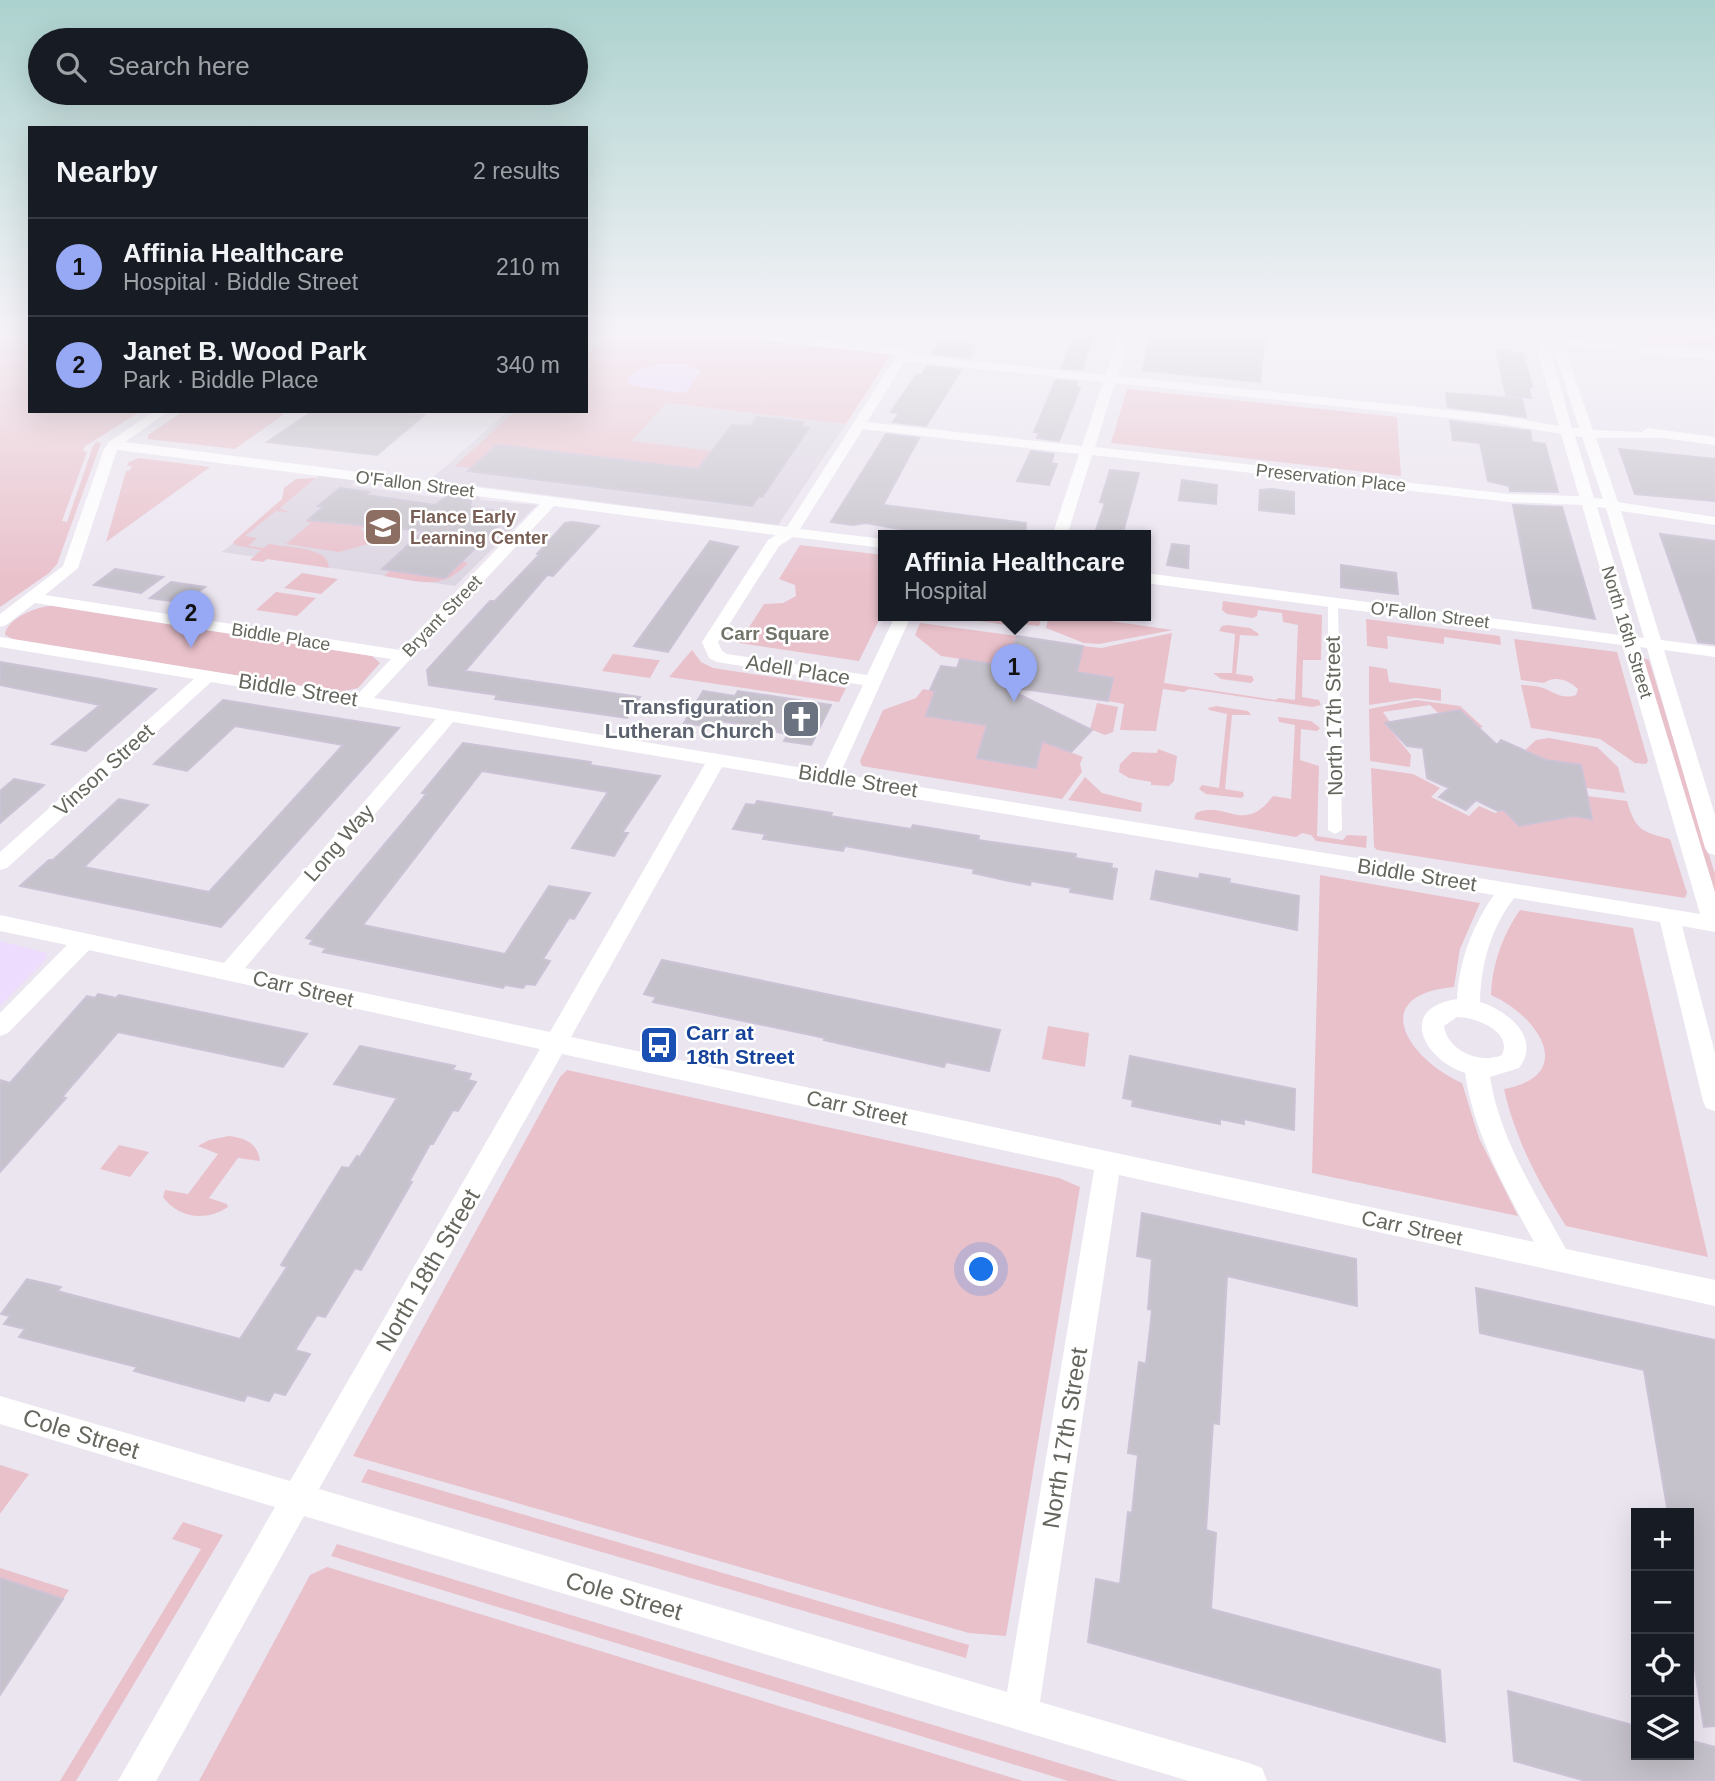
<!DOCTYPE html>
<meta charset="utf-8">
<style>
body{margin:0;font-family:Arial,sans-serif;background:#242831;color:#f1f3f6}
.controls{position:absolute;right:21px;bottom:21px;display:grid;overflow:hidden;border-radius:0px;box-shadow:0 7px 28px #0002}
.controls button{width:63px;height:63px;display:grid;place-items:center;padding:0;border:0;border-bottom:2px solid #363941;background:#171b24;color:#f1f3f6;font:35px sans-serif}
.you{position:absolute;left:982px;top:1270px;width:24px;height:24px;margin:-18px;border:5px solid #fff;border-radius:50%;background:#1a73e8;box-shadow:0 0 0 10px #1a73e833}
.badge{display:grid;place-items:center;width:46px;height:46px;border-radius:50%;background:#97a9f4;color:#111;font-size:23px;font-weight:700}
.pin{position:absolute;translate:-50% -58px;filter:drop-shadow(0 2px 4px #0008)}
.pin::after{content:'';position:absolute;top:37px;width:24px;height:21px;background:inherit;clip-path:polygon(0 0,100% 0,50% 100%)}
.popup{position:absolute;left:878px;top:530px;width:273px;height:91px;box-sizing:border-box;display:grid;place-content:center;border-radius:0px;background:#171b24;filter:drop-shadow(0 2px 5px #0005);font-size:23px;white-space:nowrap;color:#9ea1a6}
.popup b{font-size:26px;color:#f1f3f6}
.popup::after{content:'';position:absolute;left:50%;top:100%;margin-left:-14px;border:14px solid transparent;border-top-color:#171b24}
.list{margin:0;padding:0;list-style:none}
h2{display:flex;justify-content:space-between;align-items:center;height:91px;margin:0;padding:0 28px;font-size:30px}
h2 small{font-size:23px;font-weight:400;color:#9ea1a6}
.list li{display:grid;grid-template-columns:46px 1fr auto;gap:21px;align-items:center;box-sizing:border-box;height:98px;padding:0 28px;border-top:2px solid #363941}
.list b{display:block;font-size:26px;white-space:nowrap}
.list p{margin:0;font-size:23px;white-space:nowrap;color:#9ea1a6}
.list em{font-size:23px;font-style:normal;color:#9ea1a6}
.icon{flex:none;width:38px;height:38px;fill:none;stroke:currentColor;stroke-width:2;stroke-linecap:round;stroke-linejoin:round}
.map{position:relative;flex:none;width:1715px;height:1781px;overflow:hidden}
.search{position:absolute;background:#171b24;box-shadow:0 7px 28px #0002;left:28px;top:28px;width:560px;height:77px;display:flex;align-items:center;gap:18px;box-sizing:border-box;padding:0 24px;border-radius:38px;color:#9ea1a6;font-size:26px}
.panel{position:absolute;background:#171b24;box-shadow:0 7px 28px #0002;left:28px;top:126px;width:560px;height:287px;border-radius:0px}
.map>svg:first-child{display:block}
.commercial{fill:#eedcff}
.education{fill:#dcd6e2}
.green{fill:#e9c1cb}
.sand{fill:#e8d4fc}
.building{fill:#c6c2cb;stroke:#cbc3d5;stroke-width:2}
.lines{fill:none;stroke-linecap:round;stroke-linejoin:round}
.lane{fill:#fff;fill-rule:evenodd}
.street{fill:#fff;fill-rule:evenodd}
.secondary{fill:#fff;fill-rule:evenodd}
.labels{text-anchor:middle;stroke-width:5;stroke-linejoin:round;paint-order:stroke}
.far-street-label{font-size:18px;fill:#64675d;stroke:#fff}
.far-education-label{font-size:18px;font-weight:bold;fill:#785e54;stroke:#fff;text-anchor:start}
.far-neighbourhood-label{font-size:19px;font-weight:bold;fill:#717469;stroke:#fff}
.street-label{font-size:21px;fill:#64675d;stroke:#fff}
.worship-label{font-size:21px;font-weight:bold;fill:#5b616d;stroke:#fff;text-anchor:end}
.transit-label{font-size:21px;font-weight:bold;fill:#164399;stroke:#fff;text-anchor:start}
.near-street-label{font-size:24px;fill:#64675d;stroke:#fff}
</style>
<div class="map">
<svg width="1715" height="1781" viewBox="0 0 1715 1781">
<rect width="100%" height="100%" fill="#ebe5f0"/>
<path class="commercial" d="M0,941l47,12 -1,6 -46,47z"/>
<path class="education" d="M586,394l260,30 -68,101 -348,-45 78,-69h78z
M320,475l36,5 -5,6 100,13 7,-6 19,2 4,5 56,5 -82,81 -233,-34z"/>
<path class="green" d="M0,331h30v80h111l-57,36 -1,4 4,1 -25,69 5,1 26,-76 3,-4 5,1 -44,121 -8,9 -49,34z
M612,331h59l211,22 8,3 -44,68 -180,-21 -34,38 80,10 -6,19 -209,-25 -26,23 -16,-2 60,-55h71v-56z
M1566,331h146l3,15 -149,-13z
M1127,389l270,28 4,59 -290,-33z
M184,411h91l9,3 -49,35 -87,-10v-4z
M139,458l71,9 -104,75 20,-71 4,-1 2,-4h-5l2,-4z
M316,478l-36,30 9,4 -13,-1 -31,25 12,2 -9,8 15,2 6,-4 37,5 16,6 5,5 2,8 -62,-9 -4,3 -13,-2 11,-10 -26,-5 -2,-3 49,-43 2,-11 12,-9z
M308,520l24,3 4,-3 29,6 -5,4 7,1 9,-5 20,4 1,6 -58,16 -53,-8 25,-21 -5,-1z
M800,545l83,10v57l-24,49 -120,-18 25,-39 19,-1 13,-7 -1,-11 -16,-6z
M462,561l6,2c-27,29 -48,18 -84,13l7,-6 54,8z
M302,573l36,6 -17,15 -37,-6z
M276,592l40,6 -19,18 -41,-6z
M1223,601l99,14 -1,45h-18l-1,37 17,3 2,5 -9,2 -123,-18 -5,3 -21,-3 -7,42 -36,-1 4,-26 -16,-3 5,-23 -36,-6 6,-26 18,2 71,-15 -8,50 111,17 4,-2 16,2 3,-75 -15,-3 -1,-9 -24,-3 -1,6 -4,2 -26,-4 -5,-4z
M52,606l320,50 8,7 -22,25 -19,4 -326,-53 -8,-4c1,-16 32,-29 47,-29z
M946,616h96l-3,10 -18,-2 -2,3z
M1049,616h26l98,14 -74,14 -15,-1 -38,-15z
M1366,619l134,17 1,9 -57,-8v7l-57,-8 1,13 -21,-3z
M920,623l97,13 -10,30 -66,-10 -26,-21z
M1227,625l23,3 9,6 -1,2 -18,-1 -4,39 16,2 2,4 -3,3 -30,-4 -8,-6h19l3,-39 -16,-3 3,-5z
M1514,639l103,13 31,109 -2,3 -11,-1 -35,-24 -69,-11 -10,-43c7,0 13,1 19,2 14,4 20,13 36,8l2,-6c-9,-9 -24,-14 -34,-6l-23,-3z
M692,650l9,12 12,6 133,20 -7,14 -170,-25z
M613,654l44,6h3l-10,18 -48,-7z
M1643,658l6,2 66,214v23z
M1369,666l18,3 2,13 52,7v12l-25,-3 -47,7z
M923,689l12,2 -9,25 61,9 -10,33 58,9 7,-26 41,16 -3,7 2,8 -20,27 -200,-33 -2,-5 23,-51 33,-12z
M1416,700l44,6 23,21 -4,1 -19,-18 -22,3 -8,-8 -47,7 7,10 -5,1 26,32 -1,12 -40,-6 -1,-52z
M1097,703l21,4 -5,25 -8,3 -15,-6z
M1216,706l32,5 3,4h-19l-7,74 18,3 1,4 -3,2 -35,-4 -7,-5 3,-4 17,3 8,-74 -18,-4 -1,-2z
M1278,717l33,4 9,7 -3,3 -16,-2 -1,31 19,6 -2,70 26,4 4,-5 20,1 -1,12 -50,-7 -5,-6 -9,-2 -6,4 -102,-18 2,-6c29,-14 48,23 77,-17l18,3 4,-74 -16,-3z
M1549,738l48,9 21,20 7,26 -39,-5 -6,-23 -63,-7 19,-18z
M1158,749l19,7 -3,25 -5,5 -18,-1v-3l-22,-4 -10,-6 1,-8 12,-12 25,1z
M1371,768l42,6 27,14 -9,9 38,19 10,-10 16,7 9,-3 15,16 33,-13 39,6 -4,-23 40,5c8,28 14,31 43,38l17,54 -2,5 -308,-48 -3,-3z
M1085,777l17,16 40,10 -1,9 -73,-12z
M1320,875l160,28 -20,46 -6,38c-88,8 -46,72 8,96l17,55 39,78 -206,-43z
M1520,910l113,18 75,329 -142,-31c-27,-43 -51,-87 -62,-137 75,-14 33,-74 -13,-94 1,-30 12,-61 29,-85z
M1048,1026l41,7 -4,34 -43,-8z
M567,1070l492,108 21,9 -74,449 -37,-3 -616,-177 207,-379z
M229,1136c16,2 29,7 31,25l-22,-3 -29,40 18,6 1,3c-22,15 -50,11 -65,-10l2,-7 23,4 30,-40 -20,-8 11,-6z
M119,1145l30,7 -19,25 -30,-8z
M0,1465l29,9 -29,40z
M368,1469l601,176 -3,13 -605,-176z
M183,1522l40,13 -147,246h-16l141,-232 -29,-10z
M337,1544l781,237h-50l-737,-225z
M327,1567l696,214h-824l111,-206z
M0,1568l69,22 -6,9 -63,-21z"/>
<path class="sand" d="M661,364h23l17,7 -15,21 -7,1 -49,-8 -3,-3 1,-5 11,-8z"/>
<path class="building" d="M1151,331h115l-6,51 -117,-12z
M1073,336l20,1 -11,33 -21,-2z
M943,341l34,4 -8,13 -36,-4 5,-10z
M1496,350l27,3 9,34h-4l3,11 -25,-3z
M927,366l34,4 -35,56 -33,-4 6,-9 -8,-1 26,-38 5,1z
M1056,380l21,2 -1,5 4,1 -21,53 -22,-3 2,-5 -5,-1z
M1446,393l76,6 4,18 -78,-10z
M313,411h77l34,4 -47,40 -110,-13z
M757,417l47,5 -4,5 9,1 -47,69 -3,-1 -7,10 -284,-35 29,-26 201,24 34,-44 19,1z
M1450,421l80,10 2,11 13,2 13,48 -48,-1 -1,-5 -21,-5 -8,-38 -27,-3z
M886,434l33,4 -36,67 143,18 -1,13h-85l-74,-13 -13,2 -22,-3z
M1619,449l96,10v42l-80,-7z
M1031,451l23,3 -3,9 6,1 -8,21 -32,-4z
M1110,470l29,3 -17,63h-28l11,-33 -5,-1z
M1182,480l35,5 -1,19 -37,-4z
M340,488l29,4 -3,3 69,10 12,-9 24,5 -1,6 41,6 -66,65 -8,-1 -55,-8 41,-38 -115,-11 15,-13 -5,-1z
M1272,489l22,3v22l-35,-4 1,-20z
M1513,505l49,2 33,112 -62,-11z
M573,522l26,4 -46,50 -6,-1 -82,96 175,26 -13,21 -132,-19 2,-4 -68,-10 -2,-15 63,-69h5l44,-46 -2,-1 28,-31z
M1660,534l55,7v103l-17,-2z
M710,541l28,6 -70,105 -34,-6z
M1172,544l17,2 -1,22 -21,-3z
M1341,565l55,8 2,21 -57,-7z
M115,569l48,8 -22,16 -47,-8z
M171,582l34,5 -21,16 -34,-5z
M1017,636l66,10 -6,26 36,6 -5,23 -106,-15 90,44 -21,22 -29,-11 -6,27 -59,-10 10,-33 -61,-9 9,-25 -5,-1 11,-24 16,2 3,-9 47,7z
M0,662l95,16 61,11 -70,62 -5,-1 -29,-6 48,-39 -100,-20z
M703,691l32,5 3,-5 93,14 -20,40 -27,-4 4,-7 -11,-2 1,-2 -58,-9 -4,7 -32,-5z
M223,700l176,28 -178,199 -201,-41 29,-26h4l66,-61 29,6 -64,62 125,25 134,-147 -108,-19 -48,45 -33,-7z
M1460,710l37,35 4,-5 45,20 35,5 11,54 -18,-3 -55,10 -15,-16 -6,1 -22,-11 -10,10 -27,-13 10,-9 -22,-10 -4,-30 -16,-2 -22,-23z
M463,743l128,19 -1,3 70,11 -38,57h6l-14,23 -42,-8 36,-56 -126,-21 -119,154 142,29 44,-68 41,7 -16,26 -5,-1 -26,41 7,2 -15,24 -9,-1 -3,4 -18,-3 -2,3 -180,-36 3,-4 -16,-4 3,-4 -7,-2 109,-130 11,-14 -4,-1z
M14,779l30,6 -44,38v-32z
M757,801l75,12 -2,3 81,13 2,-4 66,11 -1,4 98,14 -1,4 37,6 -1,4 6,1 -5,30 -42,-7 1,-4 -40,-7 -1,4 -21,-4 -36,-8 1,-4 -129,-23 -2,5 -80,-12 2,-5 -32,-5 13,-25 9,1z
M1156,871l43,8 1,-5 30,5 -1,4 70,13 -2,34 -146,-31z
M662,960l338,70 -11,41 -43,-9 -2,5 -120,-27 1,-2 -172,-36 3,-5 -12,-3z
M98,994l18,4 3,-3 188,39 -24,33 -165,-35 -56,65 4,1 -66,74v-92l10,3 77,-87 8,2z
M360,1046l95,20 -3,4 19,4 -3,6 8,2 -18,29 -5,-1 -20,34h-3l-21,38h3l-51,88 -6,-2 -30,49 -8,-2 -22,35 15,4 -25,41 -11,-3 -5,9 -22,-6 -3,6 -110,-30 3,-4 -118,-30 6,-8 -21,-5 6,-8 -9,-2 26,-35 34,8 -4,4 183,48 47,-72 -6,-2 61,-98 7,1 8,-12 3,1 37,-59 -63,-14z
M1130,1056l165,33 -1,41 -50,-11v5l-24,-5v5l-88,-18 1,-6 -10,-2z
M1142,1213l214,46 1,47 -130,-30 -8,148 -6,-1 -7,107 10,3 -5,76 229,61 5,72 -357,-100 8,-63 24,5 8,-72 4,1 6,-58 -10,-2 11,-91 7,2 6,-54 -4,-1 4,-50 -15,-3z
M1476,1288l239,52v386l-11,1 -15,-93v-121h-21l-24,-143 -164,-37z
M0,1578l63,21 -63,96z
M1508,1691l128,35v29h53v-15l26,7v34h-129l-72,-20z"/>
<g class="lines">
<path class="lane" d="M1333,600l5,3 4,227 -7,4 -7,-4v-227z"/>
<path class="street" d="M596,331h13l-23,18v-9z
M699,331h41l161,17 11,-17h12l-15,23 197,21 14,-44h12l-15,45 381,39 61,11 -22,-75 5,-10 -3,-10h12l2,9 13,12 27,78 49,2 6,-4 67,9v8l-52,-7h-67l22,64 97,15v8l-94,-14 40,129 54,7v10l-51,-7 51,165v40l-7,-2 -3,-5 -58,-200 -7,-1 75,245v40l-33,-6 33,127v58l-9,-3 -3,-7 -43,-179 -146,-24c-23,30 -33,66 -34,104 28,9 62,36 39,66l-29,9c10,63 46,117 76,172l149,31v26l-596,-131 -79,527 209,61 13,5 5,13h-78l-885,-265 -148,265h-38l157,-274 -275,-83v-28l290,85 250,-432 -451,-99 -81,83 -8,3v-23l67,-68 -67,-14v-16l224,48 212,-244 -225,-37 -204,186 -7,2v-18l194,-173 -194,-32v-10l357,58 34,-36 -356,-56 -29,22 -6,2v-13l63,-48 41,-117 5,-7 45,-31h15l-44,31 662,85 110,-172 -192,-21zM1550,349l5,4 24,75h-7zM905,361l198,21 -21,64 -215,-24zM1115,383l383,40 63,11 18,62 -70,-2 -414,-47zM863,429l216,25 -27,82h15l25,-81 417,47 73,3 37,130 -474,-62v10l477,62 78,269 -860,-140 71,-158h-16l-28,59 -140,-21 -5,-3 -4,-9 61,-96 14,-9 90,11v-9l-83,-10zM1575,436l7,1 21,62 -9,-1zM117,450h1l422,54 -140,146 -355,-55 33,-27zM554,506l222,29 -8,5 -66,102 7,16 8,4 146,23 -41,86 -448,-73zM1597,507l9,1 38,130 -7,-1zM453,722l252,42 -155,268 -305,-64zM722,767l772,128c-22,31 -35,67 -37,104 -60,9 -34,60 8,74 9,61 40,115 69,169l-963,-205zM1457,1017c18,0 56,14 45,38 -22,10 -55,-5 -58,-29zM562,1054l532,116 -87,522 -688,-203z"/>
<path class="secondary" d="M1434,331h47l234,21v8l-275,-26z"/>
</g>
<linearGradient id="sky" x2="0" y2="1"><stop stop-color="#abd2ce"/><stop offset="0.57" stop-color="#f6f3f8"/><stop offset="1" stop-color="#f6f3f8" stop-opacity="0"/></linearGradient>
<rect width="1715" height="581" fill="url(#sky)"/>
<defs>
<symbol id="school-square" viewBox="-11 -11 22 22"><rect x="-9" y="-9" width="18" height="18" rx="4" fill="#8d6e63" stroke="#fff"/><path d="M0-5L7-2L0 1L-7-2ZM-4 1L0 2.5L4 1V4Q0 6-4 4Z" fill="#fff"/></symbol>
<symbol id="church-square" viewBox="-11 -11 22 22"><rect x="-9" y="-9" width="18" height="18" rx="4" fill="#6b7280" stroke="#fff"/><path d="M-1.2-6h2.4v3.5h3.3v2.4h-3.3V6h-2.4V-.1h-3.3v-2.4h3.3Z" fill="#fff"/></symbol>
<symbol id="bus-square" viewBox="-11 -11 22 22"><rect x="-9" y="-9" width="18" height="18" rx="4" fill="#1a4fb4" stroke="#fff"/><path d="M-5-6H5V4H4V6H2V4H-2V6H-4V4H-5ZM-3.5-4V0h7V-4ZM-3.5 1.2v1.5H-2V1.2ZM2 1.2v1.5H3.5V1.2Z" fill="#fff"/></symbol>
</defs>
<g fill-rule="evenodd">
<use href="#school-square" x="361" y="505" width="44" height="44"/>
<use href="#church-square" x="779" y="697" width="44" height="44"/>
<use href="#bus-square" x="637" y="1023" width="44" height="44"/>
</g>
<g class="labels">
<g class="far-street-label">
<text transform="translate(1331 478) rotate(6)" y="6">Preservation Place</text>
<text transform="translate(415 484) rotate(7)" y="6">O'Fallon Street</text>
<text transform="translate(1430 615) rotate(7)" y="6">O'Fallon Street</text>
<text transform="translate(442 616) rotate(-46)" y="6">Bryant Street</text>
<text transform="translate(1627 632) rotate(73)" y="6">North 16th Street</text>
<text transform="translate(281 637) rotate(9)" y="6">Biddle Place</text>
</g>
<g class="far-education-label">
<text x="410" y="523">Flance Early<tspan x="410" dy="21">Learning Center</tspan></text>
</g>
<g class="far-neighbourhood-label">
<text x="775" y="640">Carr Square</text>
</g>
<g class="street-label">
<text transform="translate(798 670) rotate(9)" y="7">Adell Place</text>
<text transform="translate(298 690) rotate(9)" y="7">Biddle Street</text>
<text transform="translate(1334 716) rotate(-91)" y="7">North 17th Street</text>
<text transform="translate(104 770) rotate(-42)" y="7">Vinson Street</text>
<text transform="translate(858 781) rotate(9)" y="7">Biddle Street</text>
<text transform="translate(339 843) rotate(-49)" y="7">Long Way</text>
<text transform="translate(1417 875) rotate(9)" y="7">Biddle Street</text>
<text transform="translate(303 989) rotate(13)" y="7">Carr Street</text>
<text transform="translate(857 1108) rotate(12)" y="7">Carr Street</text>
<text transform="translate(1412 1228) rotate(12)" y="7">Carr Street</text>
</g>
<g class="worship-label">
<text x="774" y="714">Transfiguration<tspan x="774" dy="24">Lutheran Church</tspan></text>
</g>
<g class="transit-label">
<text x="686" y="1040">Carr at<tspan x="686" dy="24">18th Street</tspan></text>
</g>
<g class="near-street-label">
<text transform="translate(428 1270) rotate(-60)" y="8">North 18th Street</text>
<text transform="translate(81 1434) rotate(17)" y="8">Cole Street</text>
<text transform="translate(1065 1438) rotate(-81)" y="8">North 17th Street</text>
<text transform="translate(624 1596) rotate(16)" y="8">Cole Street</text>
</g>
</g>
</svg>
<div class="controls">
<button>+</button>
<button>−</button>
<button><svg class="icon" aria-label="locate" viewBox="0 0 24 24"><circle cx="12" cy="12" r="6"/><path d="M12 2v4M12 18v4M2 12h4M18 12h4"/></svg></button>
<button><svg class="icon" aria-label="layers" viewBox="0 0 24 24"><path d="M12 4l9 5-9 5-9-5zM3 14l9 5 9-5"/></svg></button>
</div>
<div class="you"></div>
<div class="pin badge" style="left:1014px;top:702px">1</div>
<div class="popup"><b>Affinia Healthcare</b>Hospital</div>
<div class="pin badge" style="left:191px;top:648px">2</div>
<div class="search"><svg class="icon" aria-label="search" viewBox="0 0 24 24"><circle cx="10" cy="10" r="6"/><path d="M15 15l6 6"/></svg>Search here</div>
<section class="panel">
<h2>Nearby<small>2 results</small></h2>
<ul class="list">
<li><span class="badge">1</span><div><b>Affinia Healthcare</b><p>Hospital · Biddle Street</p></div><em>210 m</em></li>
<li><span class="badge">2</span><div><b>Janet B. Wood Park</b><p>Park · Biddle Place</p></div><em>340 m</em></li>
</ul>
</section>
</div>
